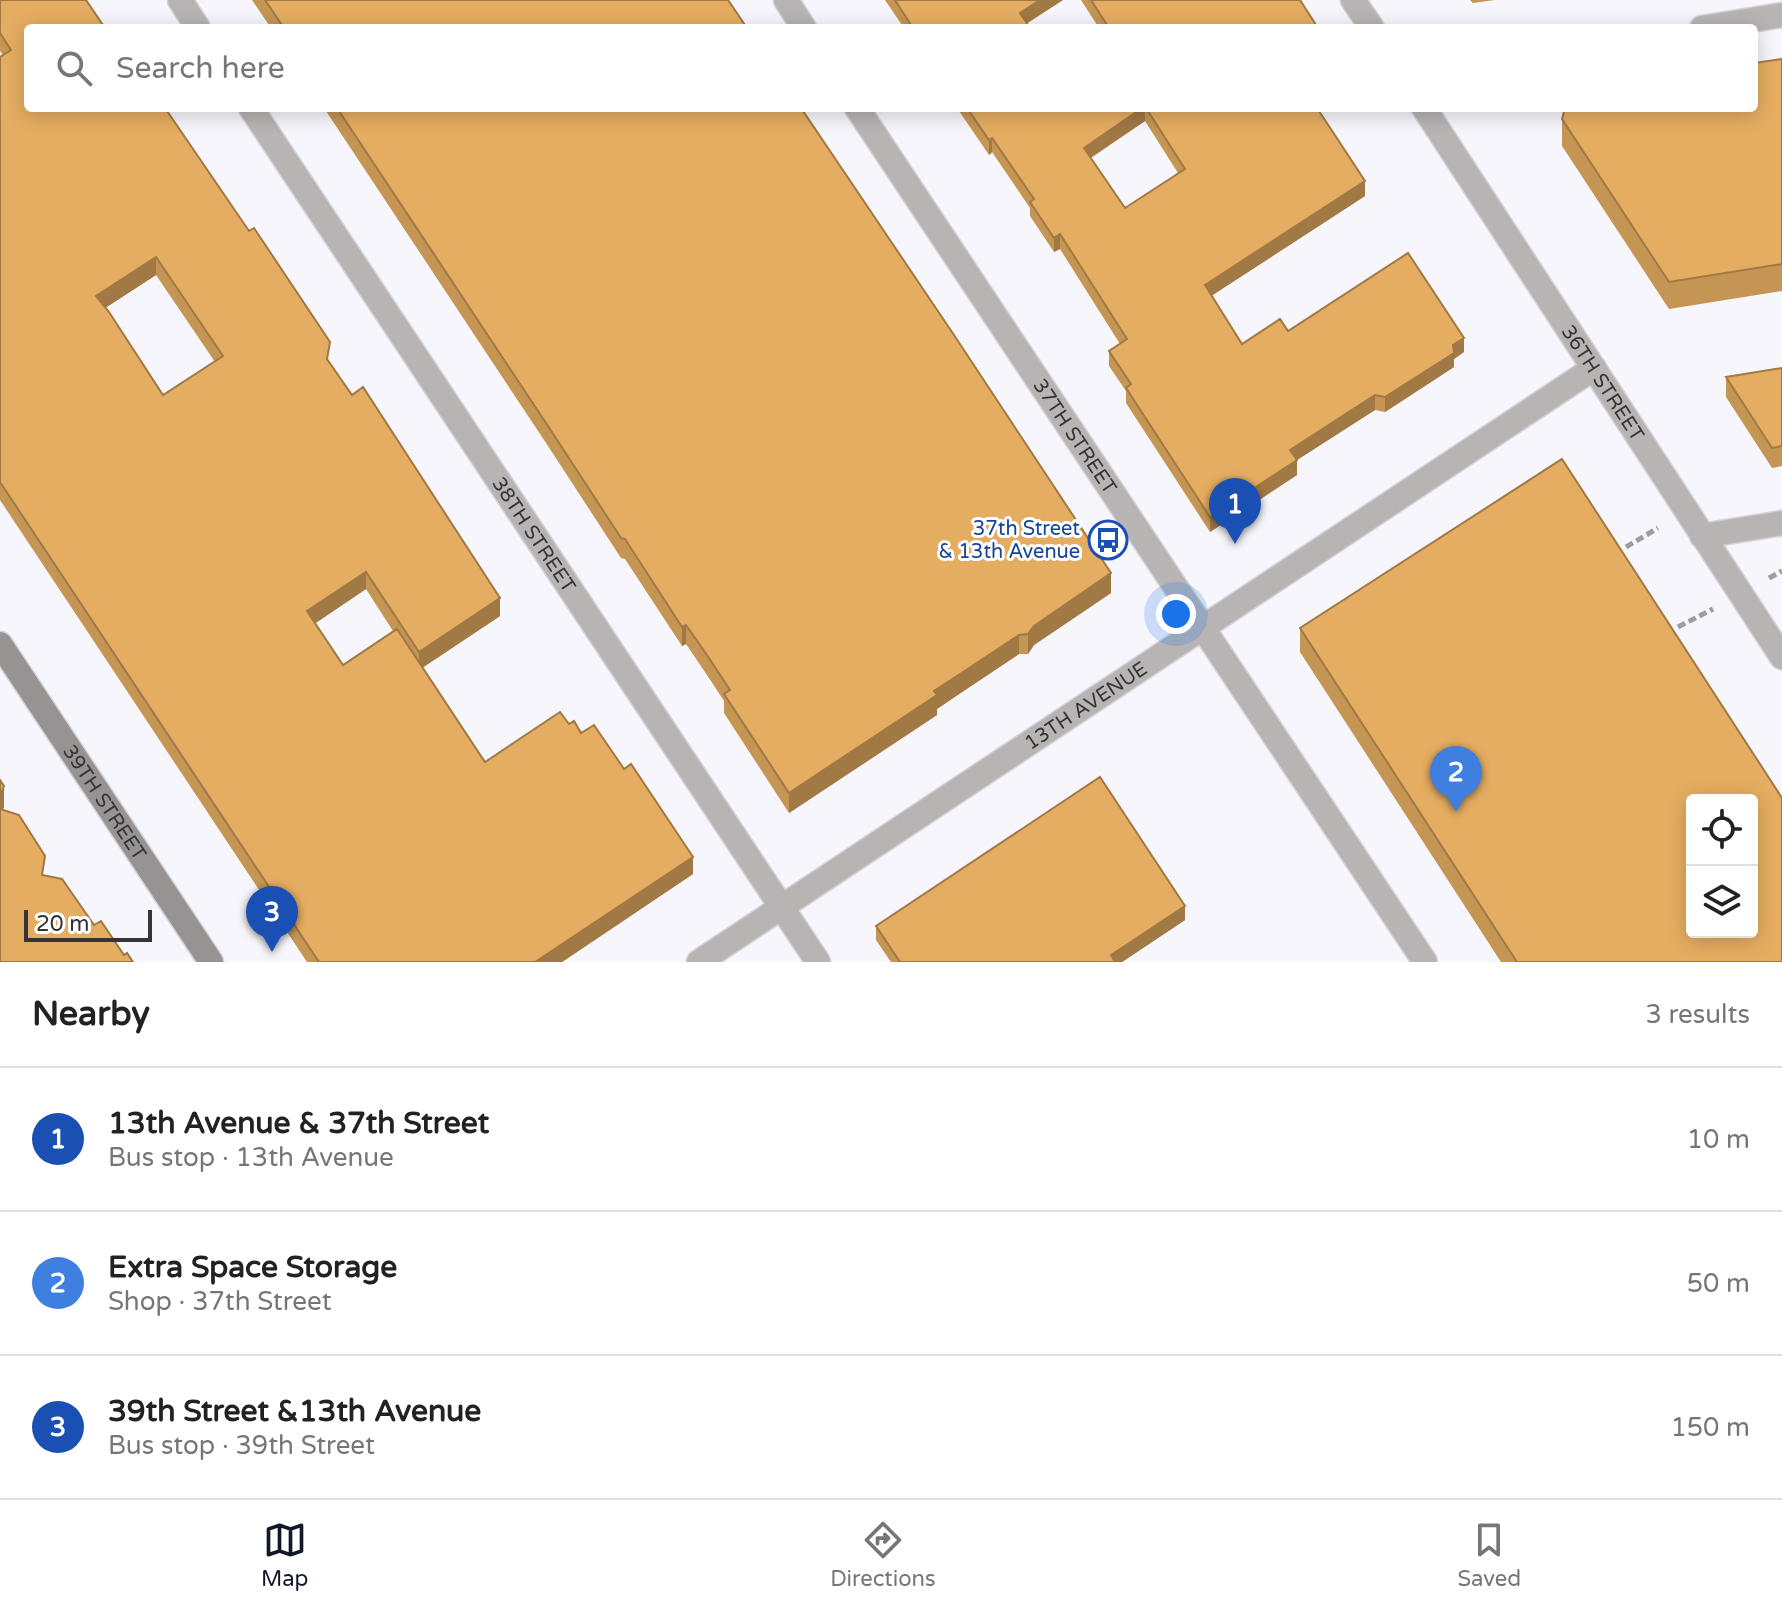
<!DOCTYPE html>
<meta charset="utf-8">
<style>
body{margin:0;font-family:"Varela Round",sans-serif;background:#f2f2f2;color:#222}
.controls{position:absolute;right:24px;bottom:24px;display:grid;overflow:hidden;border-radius:8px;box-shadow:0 4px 20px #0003}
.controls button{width:72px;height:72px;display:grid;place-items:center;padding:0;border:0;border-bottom:2px solid #e0e0e0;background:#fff;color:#222;font:40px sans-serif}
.scale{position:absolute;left:24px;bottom:20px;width:128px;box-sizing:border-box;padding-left:8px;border:4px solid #343436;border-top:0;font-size:22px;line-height:28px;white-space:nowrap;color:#343436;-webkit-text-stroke:6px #fff;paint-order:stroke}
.you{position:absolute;left:1176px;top:614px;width:28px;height:28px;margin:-20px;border:6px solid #fff;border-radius:50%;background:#1a73e8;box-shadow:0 0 0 12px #1a73e833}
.badge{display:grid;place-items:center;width:52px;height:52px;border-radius:50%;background:#111827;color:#fff;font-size:26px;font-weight:700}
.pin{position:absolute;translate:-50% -66px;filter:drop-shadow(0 2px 4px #0008)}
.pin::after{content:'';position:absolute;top:42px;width:28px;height:24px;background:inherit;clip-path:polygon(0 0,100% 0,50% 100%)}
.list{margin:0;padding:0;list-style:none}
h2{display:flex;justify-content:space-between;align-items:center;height:104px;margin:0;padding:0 32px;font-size:34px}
h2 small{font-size:26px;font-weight:400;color:#767676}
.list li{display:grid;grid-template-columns:52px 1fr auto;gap:24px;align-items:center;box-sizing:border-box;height:144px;padding:0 32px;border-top:2px solid #e0e0e0}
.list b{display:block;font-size:30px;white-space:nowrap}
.list p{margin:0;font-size:26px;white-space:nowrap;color:#767676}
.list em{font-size:26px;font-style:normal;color:#767676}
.icon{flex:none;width:44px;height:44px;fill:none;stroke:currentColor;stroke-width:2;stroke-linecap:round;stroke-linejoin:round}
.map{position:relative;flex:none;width:1782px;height:962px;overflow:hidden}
.search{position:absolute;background:#fff;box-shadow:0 4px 20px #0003;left:24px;right:24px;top:24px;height:88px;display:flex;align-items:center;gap:20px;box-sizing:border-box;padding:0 28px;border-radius:8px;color:#767676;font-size:30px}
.sheet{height:536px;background:#fff}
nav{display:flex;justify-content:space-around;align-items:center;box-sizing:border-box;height:112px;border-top:2px solid #e0e0e0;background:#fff;font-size:22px;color:#767676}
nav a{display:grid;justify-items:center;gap:4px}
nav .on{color:#111827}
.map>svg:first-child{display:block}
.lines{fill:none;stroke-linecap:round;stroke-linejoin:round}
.minor-casing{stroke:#d3d3d8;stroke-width:27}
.secondary-casing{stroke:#d3d3d8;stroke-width:27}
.path{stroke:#9c9ca1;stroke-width:5;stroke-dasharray:8 4;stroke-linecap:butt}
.minor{stroke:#b7b4b3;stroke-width:24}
.secondary{stroke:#989393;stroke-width:24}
.wall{fill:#c59553;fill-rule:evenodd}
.shaded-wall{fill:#a07944}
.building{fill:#e5ad61;stroke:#a07944;stroke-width:2;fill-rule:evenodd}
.labels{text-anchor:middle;stroke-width:6;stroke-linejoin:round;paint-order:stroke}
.street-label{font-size:20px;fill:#343436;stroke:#fff}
.transit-label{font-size:20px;fill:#164399;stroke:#fff;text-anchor:end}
</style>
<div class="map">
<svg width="1782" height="962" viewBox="0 0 1782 962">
<rect width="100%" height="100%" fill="#f6f6fc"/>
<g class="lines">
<defs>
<g id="minor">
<path d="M180,0l18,28"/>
<path d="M786,0l18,28"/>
<path d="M1353,0l19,28"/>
<path d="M1702,28l80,-13"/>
<path id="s1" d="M251,108l567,854"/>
<path id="s2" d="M857,108l568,854"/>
<path id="s3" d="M1424,108l358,549"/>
<path d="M1702,536l80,-13"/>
<path id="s4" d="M699,962l895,-594"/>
</g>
<g id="secondary">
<path id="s5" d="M0,644l211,318"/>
</g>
</defs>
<use href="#minor" class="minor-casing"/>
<use href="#secondary" class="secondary-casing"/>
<path class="path" d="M1626,547l32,-19
M1769,578l13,-7
M1678,627l35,-18"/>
<use href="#minor" class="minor"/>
<use href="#secondary" class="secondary"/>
</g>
<path class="wall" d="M0,0l329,362 171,254 -78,52 63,94 84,-38 12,9 112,141 -131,88h-255l-307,-462v-443l3,-2 -3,-4zM156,275l59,87 -52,33 -58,-87zM366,589l27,42 -50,34 -28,-42z
M252,0h476l19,28h-476z
M885,0h178l-37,23 4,5h-126z
M1081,0h219l18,28h-219z
M1470,0h25l-22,3z
M1782,59v232l-113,18 -107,-163v-27z
M324,108h477l310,485 -77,52 -6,9h-9l-56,37 -26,18v6l-148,98 -65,-100v-12l-15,-23 -23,-34 -4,2 -57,-87 -4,-1 -73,-112z
M957,108h360l48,88 -154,100 31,48 46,-13 176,21 -10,7v8l-69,45 -10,-2 -78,50v15l-87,57 -84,-129v-12l-17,-25v-15l11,-7 -60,-95 -6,3 -24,-36v-8l-38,-56 -3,3zM1145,121l33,52 -53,35 -34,-50z
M1782,368v98l-10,2 -46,-71v-20z
M1300,628l482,334h-281l-201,-310z
M1185,920l-63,42h-231l-15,-22v-14z"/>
<path class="shaded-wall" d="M1040,0h23l-43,28v-15z
M1142,108h3v13l-61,41v-14z
M992,138v14l-3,3v-15z
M1365,181v15l-160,104v-15z
M1060,234v15l-6,3v-14z
M156,257v18l-60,39v-18z
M1464,338v14l-10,7v8l-69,45v-15l68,-52z
M1375,395v15l-78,50v15l-87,57v-15l80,-67z
M366,572v17l-59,40v-18z
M1111,573v20l-77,52 -6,9v-20l6,-8z
M500,598v18l-81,54v-18z
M686,625v19l-4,2v-19z
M1019,635v19l-82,55v6l-148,98v-20l145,-102z
M4,786v21l-4,11v-21z
M693,857v17l-131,88h-27z
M1185,906v14l-63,42h-11v-7z"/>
<path class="building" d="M0,0h86l19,28h-77v80h137l84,123 5,-3 76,114 -3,17 25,36 11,-8 137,211 -81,54 -53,-80 -59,39 36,54 54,-36 88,133 75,-50 9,12 5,-3 7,12 13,-8 30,44 7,-5 62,93 -158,105h-216l-319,-480v-425l11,-7 -11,-17zM156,257l67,99 -60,39 -54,-83 -13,-16z
M265,0h463l19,28h-463z
M895,0h145l-20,13 10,15h-117z
M1091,0h209l18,28h-209z
M1782,59v205l-113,18 -107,-163 3,-11h189v-45z
M337,108h464l153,227 157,238 -77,53 -6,8 -9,1 -56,37 -29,19 3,4 -148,98 -65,-99 6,-4 -21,-32 -23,-33 -4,2 -57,-88 -4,-1 -73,-112z
M967,108h175l-58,40 41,60 60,-39 -39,-61h171l48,73 -160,104 37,59 38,-25 8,12 120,-78 56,85 -11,7 1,8 -69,44 -10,-2 -85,55 7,10 -87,57 -84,-129 5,-4 -22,-33 18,-12 -67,-105 -6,4 -24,-36 4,-3 -42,-61 -3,2z
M1782,368v78l-10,2 -46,-71z
M1562,459l220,339v164h-265l-217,-334zM1692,800h60v132h-60z
M1100,777l85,129 -74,49 4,7h-215l-24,-36z
M0,780l4,6 -4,11z
M0,809l19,6 26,41 -3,19 20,4 32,46 7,-4 23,34 3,-2 6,9h-133z"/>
<defs>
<symbol id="bus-ring" viewBox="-11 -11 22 22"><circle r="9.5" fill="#fff" stroke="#1a4fb4" stroke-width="1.5"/><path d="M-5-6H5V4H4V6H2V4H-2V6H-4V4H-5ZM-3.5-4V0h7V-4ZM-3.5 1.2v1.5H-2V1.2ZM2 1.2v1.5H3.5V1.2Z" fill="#1a4fb4"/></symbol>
</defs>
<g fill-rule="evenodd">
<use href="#bus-ring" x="1086" y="518" width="44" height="44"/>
</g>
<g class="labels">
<g class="street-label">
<text dy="7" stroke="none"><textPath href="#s3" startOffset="328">36TH STREET</textPath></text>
<text dy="7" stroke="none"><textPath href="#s2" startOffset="394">37TH STREET</textPath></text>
<text dy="7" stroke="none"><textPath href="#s1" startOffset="512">38TH STREET</textPath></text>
<text dy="7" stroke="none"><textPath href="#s4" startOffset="464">13TH AVENUE</textPath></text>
<text dy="7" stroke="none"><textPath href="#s5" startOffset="190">39TH STREET</textPath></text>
</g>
<g class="transit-label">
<text x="1080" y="535">37th Street<tspan x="1080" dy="23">&amp; 13th Avenue</tspan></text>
</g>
</g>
</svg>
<div class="controls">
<button><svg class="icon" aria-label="locate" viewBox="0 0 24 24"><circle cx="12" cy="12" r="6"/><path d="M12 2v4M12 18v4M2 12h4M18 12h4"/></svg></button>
<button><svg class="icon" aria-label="layers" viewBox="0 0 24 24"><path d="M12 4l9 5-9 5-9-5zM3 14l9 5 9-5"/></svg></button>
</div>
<div class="scale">20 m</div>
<div class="you"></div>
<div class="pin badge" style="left:1235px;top:544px;background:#1a4fb4">1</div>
<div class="pin badge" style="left:1456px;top:812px;background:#3f7fe0">2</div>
<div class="pin badge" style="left:272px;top:952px;background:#1a4fb4">3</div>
<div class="search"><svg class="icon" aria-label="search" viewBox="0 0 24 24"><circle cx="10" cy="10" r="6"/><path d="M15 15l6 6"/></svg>Search here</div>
</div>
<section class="sheet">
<h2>Nearby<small>3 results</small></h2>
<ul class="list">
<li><span class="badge" style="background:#1a4fb4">1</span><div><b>13th Avenue &amp; 37th Street</b><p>Bus stop · 13th Avenue</p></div><em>10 m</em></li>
<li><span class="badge" style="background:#3f7fe0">2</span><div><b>Extra Space Storage</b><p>Shop · 37th Street</p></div><em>50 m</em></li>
<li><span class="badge" style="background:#1a4fb4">3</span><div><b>39th Street &amp;13th Avenue</b><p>Bus stop · 39th Street</p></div><em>150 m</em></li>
</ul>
</section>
<nav>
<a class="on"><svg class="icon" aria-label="map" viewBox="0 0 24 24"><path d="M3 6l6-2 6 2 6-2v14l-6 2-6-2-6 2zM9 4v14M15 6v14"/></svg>Map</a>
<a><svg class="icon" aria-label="directions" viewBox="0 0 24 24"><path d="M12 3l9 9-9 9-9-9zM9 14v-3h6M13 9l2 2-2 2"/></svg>Directions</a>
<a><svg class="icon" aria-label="saved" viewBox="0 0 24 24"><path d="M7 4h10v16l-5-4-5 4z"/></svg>Saved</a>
</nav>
